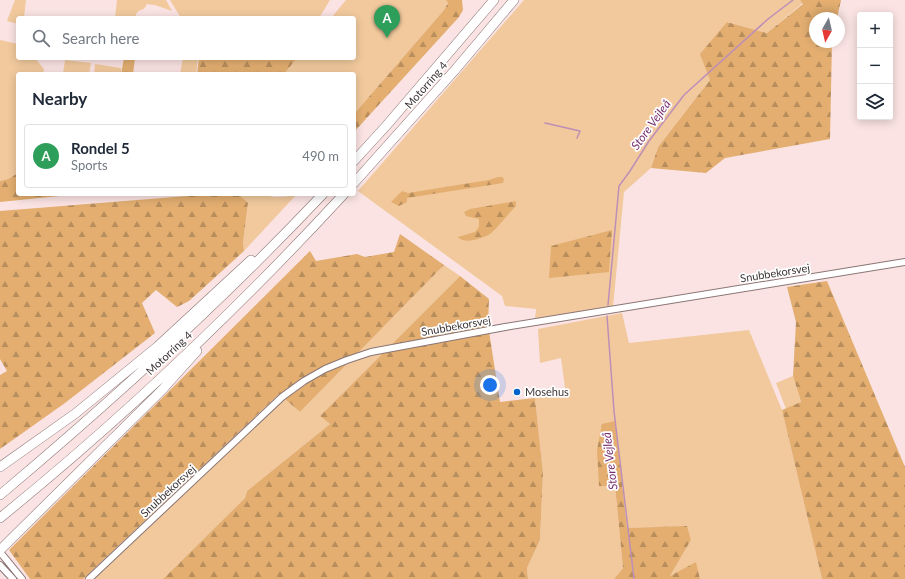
<!DOCTYPE html>
<meta charset="utf-8">
<style>
body{margin:0;font-family:Lato,sans-serif;background:#f6f6f7;color:#1f2937}
.controls{position:absolute;right:12px;top:12px;display:grid;overflow:hidden;border-radius:4px;box-shadow:0 2px 10px #0003}
.controls button{width:36px;height:36px;display:grid;place-items:center;padding:0;border:0;border-bottom:1px solid #e0e1e3;background:#fff;color:#1f2937;font:20px sans-serif}
.compass{position:absolute;left:809px;top:12px;width:36px;height:36px;border-radius:50%;background:#fff;box-shadow:0 2px 10px #0003;rotate:188deg}
.you{position:absolute;left:490px;top:385px;width:14px;height:14px;margin:-10px;border:3px solid #fff;border-radius:50%;background:#1a73e8;box-shadow:0 0 0 6px #1a73e833}
.badge{display:grid;place-items:center;width:26px;height:26px;border-radius:50%;background:#0b8043;color:#fff;font-size:13px;font-weight:700}
.pin{position:absolute;translate:-50% -33px;filter:drop-shadow(0 1px 2px #0008)}
.pin::after{content:'';position:absolute;top:21px;width:14px;height:12px;background:inherit;clip-path:polygon(0 0,100% 0,50% 100%)}
.list{margin:0;padding:0;list-style:none}
h2{display:flex;justify-content:space-between;align-items:center;height:52px;margin:0;padding:0 16px;font-size:17px}
h2 small{font-size:13px;font-weight:400;color:#747a83}
.list li{display:grid;grid-template-columns:26px 1fr auto;gap:12px;align-items:center;box-sizing:border-box;height:64px;margin:0 8px 8px;padding:0 8px;border:1px solid #e0e1e3;border-radius:4px}
.list b{display:block;font-size:15px;white-space:nowrap}
.list p{margin:0;font-size:13px;white-space:nowrap;color:#747a83}
.list em{font-size:13px;font-style:normal;color:#747a83}
.icon{flex:none;width:22px;height:22px;fill:none;stroke:currentColor;stroke-width:2;stroke-linecap:round;stroke-linejoin:round}
.map{position:relative;flex:none;width:905px;height:579px;overflow:hidden}
.search{position:absolute;background:#fff;box-shadow:0 2px 10px #0003;left:16px;top:16px;width:340px;height:44px;display:flex;align-items:center;gap:10px;box-sizing:border-box;padding:0 14px;border-radius:4px;color:#747a83;font-size:15px}
.panel{position:absolute;background:#fff;box-shadow:0 2px 10px #0003;left:16px;top:72px;width:340px;height:124px;border-radius:4px}
.map>svg:first-child{display:block}
.grass{fill:#f1c99d}
.forest{fill:url(#forest-firs)}
.lines{fill:none;stroke-linecap:round;stroke-linejoin:round}
.stream{stroke:#be8fb6;stroke-width:1.5}
.tertiary-casing{stroke:#8a7575;stroke-width:8}
.motorway-casing{stroke:#8a7575;stroke-width:10}
.tertiary{stroke:#fff;stroke-width:6}
.motorway{stroke:#fff;stroke-width:9}
.poi-dot{fill:#0463cb;stroke:#fff;stroke-width:1.5}
.labels{text-anchor:middle;stroke-width:3.5;stroke-linejoin:round;paint-order:stroke}
.street-label{font-size:11px;fill:#3e3535;stroke:#fff}
.poi-label{font-size:11px;fill:#3e3535;stroke:#fff;text-anchor:start}
.water-label{font-size:12px;font-style:italic;fill:#773071;stroke:#fff}
</style>
<div class="map">
<svg width="905" height="579" viewBox="0 0 905 579">
<defs>
<pattern id="forest-firs" width="22" height="20" patternUnits="userSpaceOnUse"><rect width="22" height="20" fill="#e3ae70"/><path d="M5 1l3.5 6h-7zM16 11l3.5 6h-7z" fill="#b98e5d"/></pattern>
</defs>
<rect width="100%" height="100%" fill="#fae3e2"/>
<path class="grass" d="M15,0h11l-2,17 9,1h-15v6l-11,-3z
M117,0h49l6,11 -17,-6 -8,-1 -3,5c-6,1 -8,4 -9,9h-20z
M170,0h160l-11,18h-138z
M346,0h100l2,3 -4,7 -90,104v-40h-70l13,-16h57v-40h-23z
M524,0h276l3,3 -36,30 -40,-11 -17,58 -52,67 -7,21 -27,24 -11,115 -78,12 1,-10 -31,-3 -3,-10 -144,-105z
M0,40l18,4v14h17l9,11 -1,5h-25v99l-10,6 -8,2z
M183,58h15l-2,16h-16z
M65,60l26,3 -2,11h-26z
M95,64l26,4v6h-27z
M238,194h27c7,5 23,3 32,0l-53,57 -1,-8 5,-39z
M444,265l16,11 -140,140 10,8 -83,67 -2,7 -82,81h-80l196,-185 21,18z
M622,313l7,30 120,-13 33,80 40,169h-122l-4,-16 -26,13 21,-36 -4,-13 -60,1 -12,-107 -16,65h16l8,82 -9,11h-86l-1,-11 13,-28 3,-67 -8,-75 31,-3 -5,-37 -21,5 -2,-34z
M793,376l8,27 -15,6 -10,-26z"/>
<path class="forest" d="M446,0h16l1,10 -4,7 -105,115v-18l90,-104 4,-7z
M800,0h41l-4,18h-22v24h17l-2,97 -105,19 -19,15 -55,-5 7,-21 52,-67 -10,-26 27,-32 40,11 36,-29z
M124,58h11l-2,16h-12z
M199,58h98l-13,16h-87z
M18,173v21h61l-79,8v-21l8,-2z
M498,177h4l2,2 -1,4 -96,15v4l-8,4 -8,-4 11,-11 6,2 81,-13z
M212,194h26l10,9 -5,40 1,8 -55,50 -12,6 -21,-17 -14,13 13,30 -90,70 -65,46v-74l7,-4 -7,-12v-148z
M516,201v5c-9,9 -17,20 -26,28 -7,4 -26,11 -32,3l17,-5 4,-5v-8l-13,-3 -2,-4 6,-3z
M612,230l-3,42 -60,6 2,-32z
M400,234l44,31 -144,147 -21,-18 -196,185h-53l-21,-29 301,-299 6,10 41,-7 8,3 29,-5z
M460,276l29,23 -1,26 12,77 35,-4 8,75 -3,67 -13,28 1,11h-365l82,-81 2,-7 83,-67 -10,-8z
M827,281l78,186v112h-83l-40,-169 19,-8 -8,-26 3,-54 -9,-35z
M615,421l12,107 60,-2 4,14 -21,36 26,-14 4,17h-86l9,-11 -8,-82h-16l-2,-36 5,-26z"/>
<g class="lines">
<path class="stream" d="M545,123l35,8 -3,7
M608,305l11,-119 11,-15 19,-30 35,-46 84,-76 25,-19
M607,316l7,95 20,168"/>
<defs>
<path id="tertiary" d="M0,552l22,27
M0,565l13,14
M89,579l193,-182 22,-16 21,-12 22,-9 24,-8 134,-25 400,-65"/>
<path id="motorway" d="M354,161l32,-35 108,-126
M354,183l101,-113 59,-70
M0,467l76,-54 82,-67 93,-86
M0,495c113,-95 222,-194 323,-301
M0,518c122,-99 237,-208 344,-324
M0,550l162,-160 35,-39"/>
</defs>
<use href="#tertiary" class="tertiary-casing"/>
<use href="#motorway" class="motorway-casing"/>
<use href="#tertiary" class="tertiary"/>
<use href="#motorway" class="motorway"/>
</g>
<circle class="poi-dot" cx="517" cy="392" r="4"/>
<g class="labels">
<g class="street-label">
<text transform="translate(426 85) rotate(-49)" y="4">Motorring 4</text>
<text transform="translate(775 273) rotate(-9)" y="4">Snubbekorsvej</text>
<text transform="translate(456 326) rotate(-10)" y="4">Snubbekorsvej</text>
<text transform="translate(169 353) rotate(-43)" y="4">Motorring 4</text>
<text transform="translate(168 491) rotate(-43)" y="4">Snubbekorsvej</text>
</g>
<g class="poi-label">
<text x="525" y="396">Mosehus</text>
</g>
<g class="water-label">
<text transform="translate(651 125) rotate(-54)" y="4">Store Vejleå</text>
<text transform="translate(610 461) rotate(-97)" y="4">Store Vejleå</text>
</g>
</g>
</svg>
<div class="controls">
<button>+</button>
<button>−</button>
<button><svg class="icon" aria-label="layers" viewBox="0 0 24 24"><path d="M12 4l9 5-9 5-9-5zM3 14l9 5 9-5"/></svg></button>
</div>
<svg class="compass" viewBox="-18 -18 36 36"><path d="M0-13l5 13h-10z" fill="#e53935"/><path d="M0 13l5-13h-10z" fill="#747a83"/></svg>
<div class="you"></div>
<div class="pin badge" style="left:387px;top:38px;background:#2e9e5b">A</div>
<div class="search"><svg class="icon" aria-label="search" viewBox="0 0 24 24"><circle cx="10" cy="10" r="6"/><path d="M15 15l6 6"/></svg>Search here</div>
<section class="panel">
<h2>Nearby<small></small></h2>
<ul class="list">
<li><span class="badge" style="background:#2e9e5b">A</span><div><b>Rondel 5</b><p>Sports</p></div><em>490 m</em></li>
</ul>
</section>
</div>
